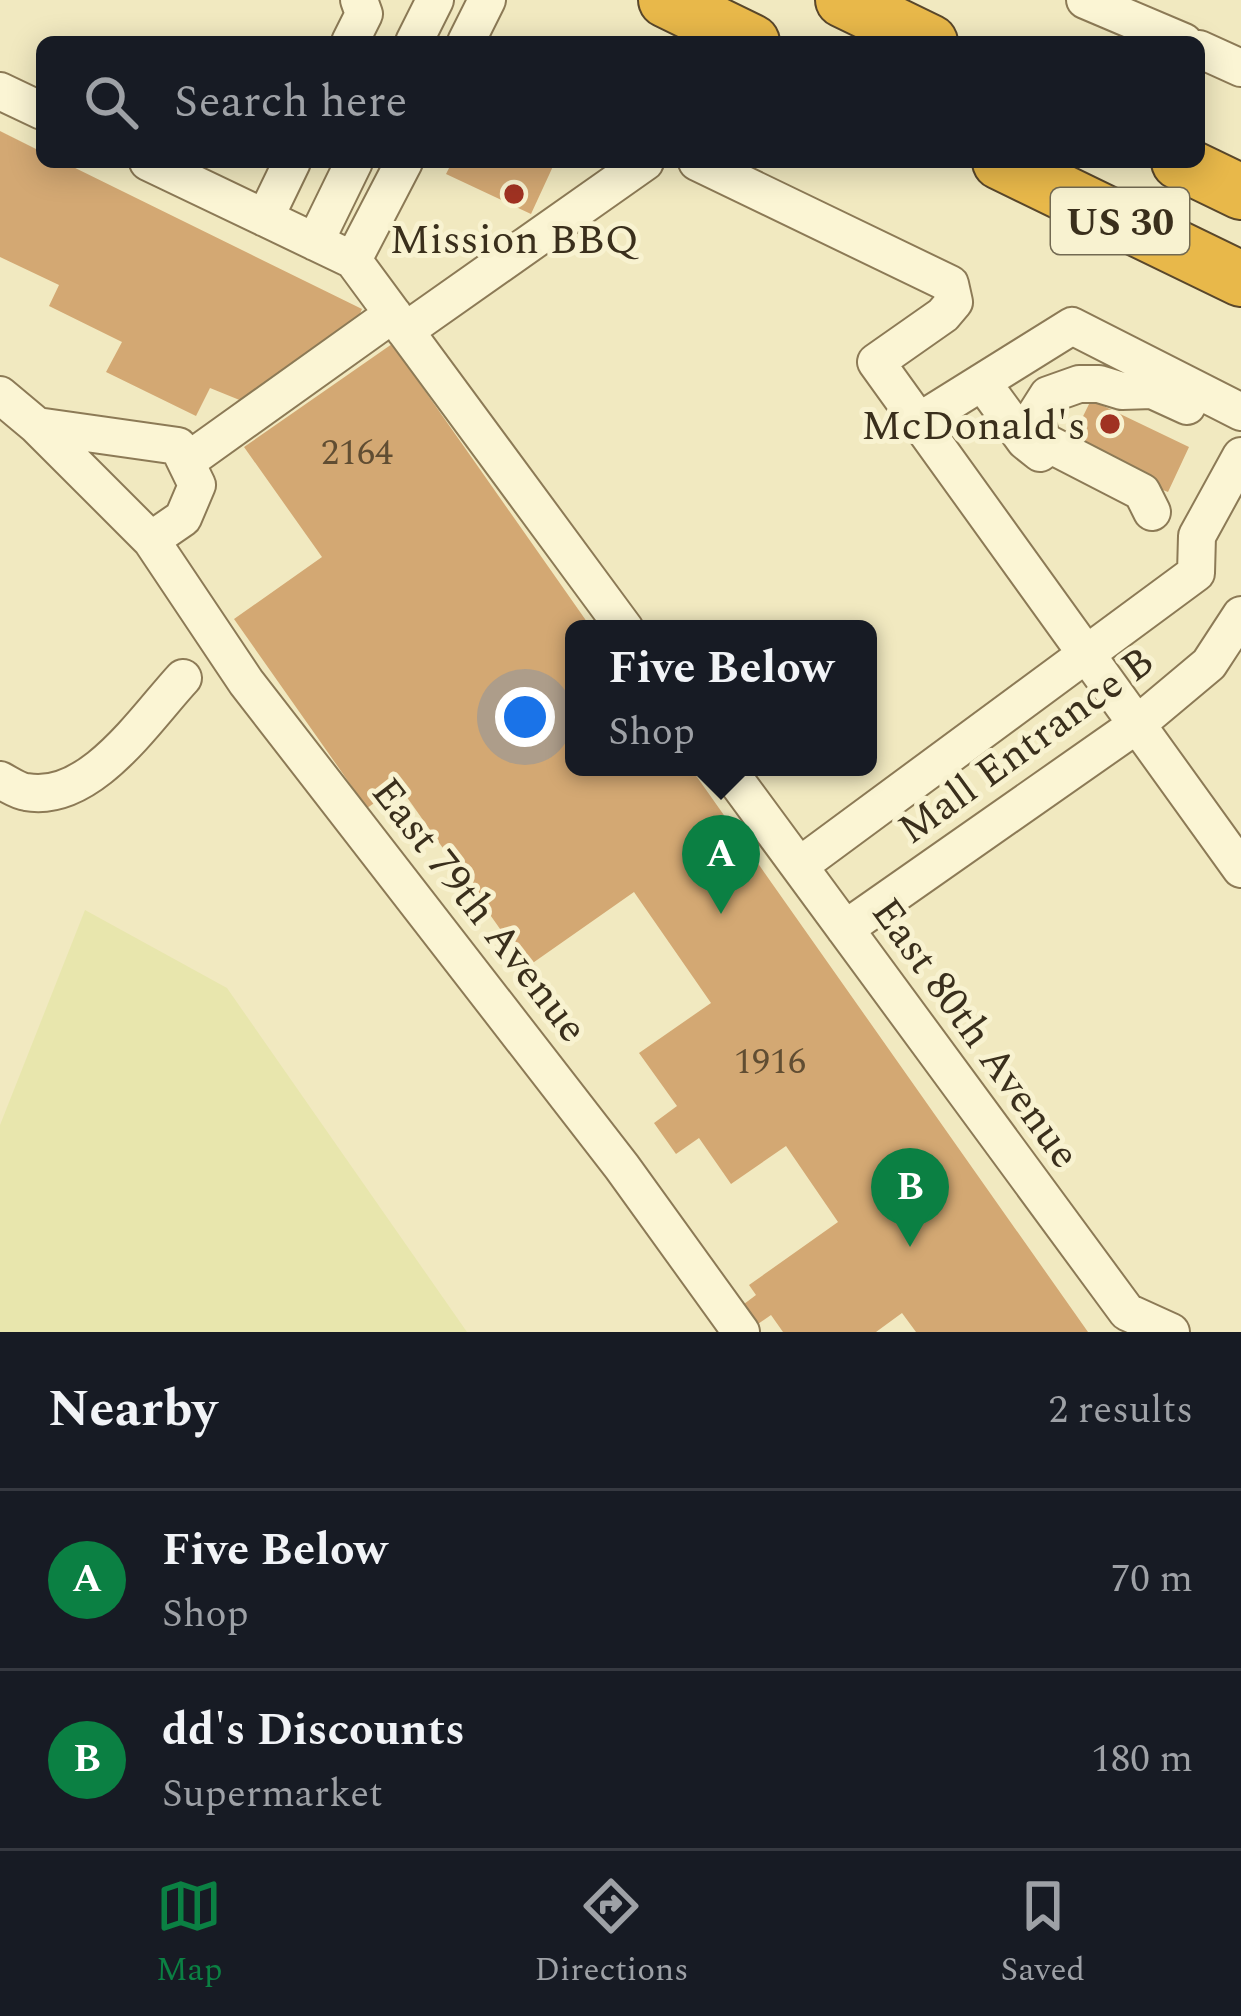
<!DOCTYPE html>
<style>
body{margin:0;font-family:Spectral,serif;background:#20242c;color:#f1f3f6}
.you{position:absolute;left:525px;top:717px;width:42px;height:42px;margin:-30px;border:9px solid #fff;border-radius:50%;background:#1a73e8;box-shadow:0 0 0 18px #1a73e833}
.badge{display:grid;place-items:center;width:78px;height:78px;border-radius:50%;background:#0b8043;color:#fff;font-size:39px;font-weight:700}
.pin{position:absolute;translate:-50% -99px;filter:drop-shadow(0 3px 6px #0008)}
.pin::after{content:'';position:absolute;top:63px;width:42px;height:36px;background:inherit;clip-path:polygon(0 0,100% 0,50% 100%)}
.popup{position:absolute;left:565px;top:620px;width:312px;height:156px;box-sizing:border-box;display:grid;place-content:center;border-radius:18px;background:#171b24;filter:drop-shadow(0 3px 9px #0005);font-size:39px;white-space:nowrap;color:#9ea1a6}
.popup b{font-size:45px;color:#f1f3f6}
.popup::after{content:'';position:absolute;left:50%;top:100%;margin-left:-24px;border:24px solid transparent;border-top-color:#171b24}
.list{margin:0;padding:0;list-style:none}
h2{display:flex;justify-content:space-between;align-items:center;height:156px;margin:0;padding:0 48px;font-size:51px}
h2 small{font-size:39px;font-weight:400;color:#9ea1a6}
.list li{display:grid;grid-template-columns:78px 1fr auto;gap:36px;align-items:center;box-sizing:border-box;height:180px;padding:0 48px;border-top:3px solid #363941}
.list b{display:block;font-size:45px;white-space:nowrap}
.list p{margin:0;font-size:39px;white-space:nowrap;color:#9ea1a6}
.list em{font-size:39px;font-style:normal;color:#9ea1a6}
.icon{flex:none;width:66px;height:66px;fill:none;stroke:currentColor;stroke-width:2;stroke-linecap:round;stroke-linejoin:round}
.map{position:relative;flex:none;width:1241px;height:1332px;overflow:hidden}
.search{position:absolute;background:#171b24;box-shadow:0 6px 30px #0003;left:36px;right:36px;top:36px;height:132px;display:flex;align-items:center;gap:30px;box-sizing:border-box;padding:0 42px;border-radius:18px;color:#9ea1a6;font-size:45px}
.sheet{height:516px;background:#171b24}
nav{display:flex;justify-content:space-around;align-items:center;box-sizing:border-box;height:168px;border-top:3px solid #363941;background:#171b24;font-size:33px;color:#9ea1a6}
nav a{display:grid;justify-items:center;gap:6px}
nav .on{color:#0b8043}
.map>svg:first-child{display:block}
.farmland{fill:#e8e6ad}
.building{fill:#d3a873}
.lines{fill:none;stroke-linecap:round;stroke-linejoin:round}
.minor-casing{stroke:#8c7a56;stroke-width:40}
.highway-casing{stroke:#59472b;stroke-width:58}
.minor{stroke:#fbf5d4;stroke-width:36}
.highway{stroke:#e8b84a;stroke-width:54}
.poi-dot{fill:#a03222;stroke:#f8f2d0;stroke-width:4.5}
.labels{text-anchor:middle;stroke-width:10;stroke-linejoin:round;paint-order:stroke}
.number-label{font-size:36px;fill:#604d32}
.shield{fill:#f8f2d0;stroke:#736a52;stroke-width:3}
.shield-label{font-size:39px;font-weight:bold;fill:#3a2f1c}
.poi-label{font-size:42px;fill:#3a2f1c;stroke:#f8f2d0}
.street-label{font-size:42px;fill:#3a2f1c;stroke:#f8f2d0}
</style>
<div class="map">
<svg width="1241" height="1332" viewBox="0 0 1241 1332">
<rect width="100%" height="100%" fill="#f1e9c0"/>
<path class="farmland" d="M85,910l142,78 240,344h-467v-207z"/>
<path class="building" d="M0,131l42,21v10h21l299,147 -6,14 -114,78 -32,-13 -14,28 -90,-44 16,-30 -73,-36 10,-21 -59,-28z
M452,162h103l-24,52 -85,-40z
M392,344l200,285h-18v138h116l398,565h-172l-14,-19 -26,19h-93l-12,-17 -13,9 -14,-20 12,-9 -7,-10 89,-63 -52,-76 -55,38 -32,-46 -23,16 -22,-31 23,-17 -38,-53 72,-50 -77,-111 -107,75 -128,-181 -32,22 -133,-189 88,-62 -78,-110z
M1091,400l98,47 -21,45 -102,-41z"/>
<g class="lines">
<defs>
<path id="minor" d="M1085,0l99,42
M350,42l14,-28 -5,-14
M414,42l21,-42
M466,42l21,-42
M1199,49l42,19
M0,91l42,20
M148,162l205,98 272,369
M697,162l253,122 4,18 -11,13 -67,47 365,507
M265,218l27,-56
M315,242l39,-80
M353,260l51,-98
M405,331l240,-169
M982,382l43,59 15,12
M0,395l37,31 114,114 95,142 376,485 119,165
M918,422l154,-96 169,86
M37,426l141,20 19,39 -14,33 -32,22
M186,462l207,-148
M1152,512l-10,-20 -99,-51 -9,-24 14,-22 31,-11h20l23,7 30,-1 35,16
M726,767l401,545 44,20
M0,780c8,4 18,11 26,12 64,12 119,-73 157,-114
M799,866l397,-293 1,-37 44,-80
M845,929l290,-203 74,-62 32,-49"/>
<path id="highway" d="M666,0l86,42
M843,0l87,42
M1000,162l241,117
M1179,162l62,30"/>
</defs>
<use href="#minor" class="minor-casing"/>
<use href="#highway" class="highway-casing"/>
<use href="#minor" class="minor"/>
<use href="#highway" class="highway"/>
</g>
<g class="poi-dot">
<circle cx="514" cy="194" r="12"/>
<circle cx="1110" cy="424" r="12"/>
</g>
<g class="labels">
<g class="number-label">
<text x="357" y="464">2164</text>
<text x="770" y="1073">1916</text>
</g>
<rect class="shield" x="1051" y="188" width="138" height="66" rx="9"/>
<g class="shield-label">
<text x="1120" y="235">US 30</text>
</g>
<g class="poi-label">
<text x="514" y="253">Mission BBQ</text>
<text x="1086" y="439" text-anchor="end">McDonald's</text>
</g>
<g class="street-label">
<text transform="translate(1025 744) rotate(-36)" y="15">Mall Entrance B</text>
<text transform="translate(481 909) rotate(52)" y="15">East 79th Avenue</text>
<text transform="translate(977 1032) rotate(54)" y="15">East 80th Avenue</text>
</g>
</g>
</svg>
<div class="you"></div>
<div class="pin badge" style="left:721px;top:914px">A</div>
<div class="popup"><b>Five Below</b>Shop</div>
<div class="pin badge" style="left:910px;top:1247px">B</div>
<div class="search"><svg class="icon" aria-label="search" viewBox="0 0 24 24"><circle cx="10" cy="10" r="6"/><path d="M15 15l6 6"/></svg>Search here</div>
</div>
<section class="sheet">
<h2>Nearby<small>2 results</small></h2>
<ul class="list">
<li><span class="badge">A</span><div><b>Five Below</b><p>Shop</p></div><em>70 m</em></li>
<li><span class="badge">B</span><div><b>dd's Discounts</b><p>Supermarket</p></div><em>180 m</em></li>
</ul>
</section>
<nav>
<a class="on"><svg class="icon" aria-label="map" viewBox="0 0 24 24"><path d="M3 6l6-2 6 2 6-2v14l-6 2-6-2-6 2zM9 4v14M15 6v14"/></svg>Map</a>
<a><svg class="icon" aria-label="directions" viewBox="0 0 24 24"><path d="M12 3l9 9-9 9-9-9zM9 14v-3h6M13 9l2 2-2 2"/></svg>Directions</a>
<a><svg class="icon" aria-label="saved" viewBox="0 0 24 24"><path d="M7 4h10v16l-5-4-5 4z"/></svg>Saved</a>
</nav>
